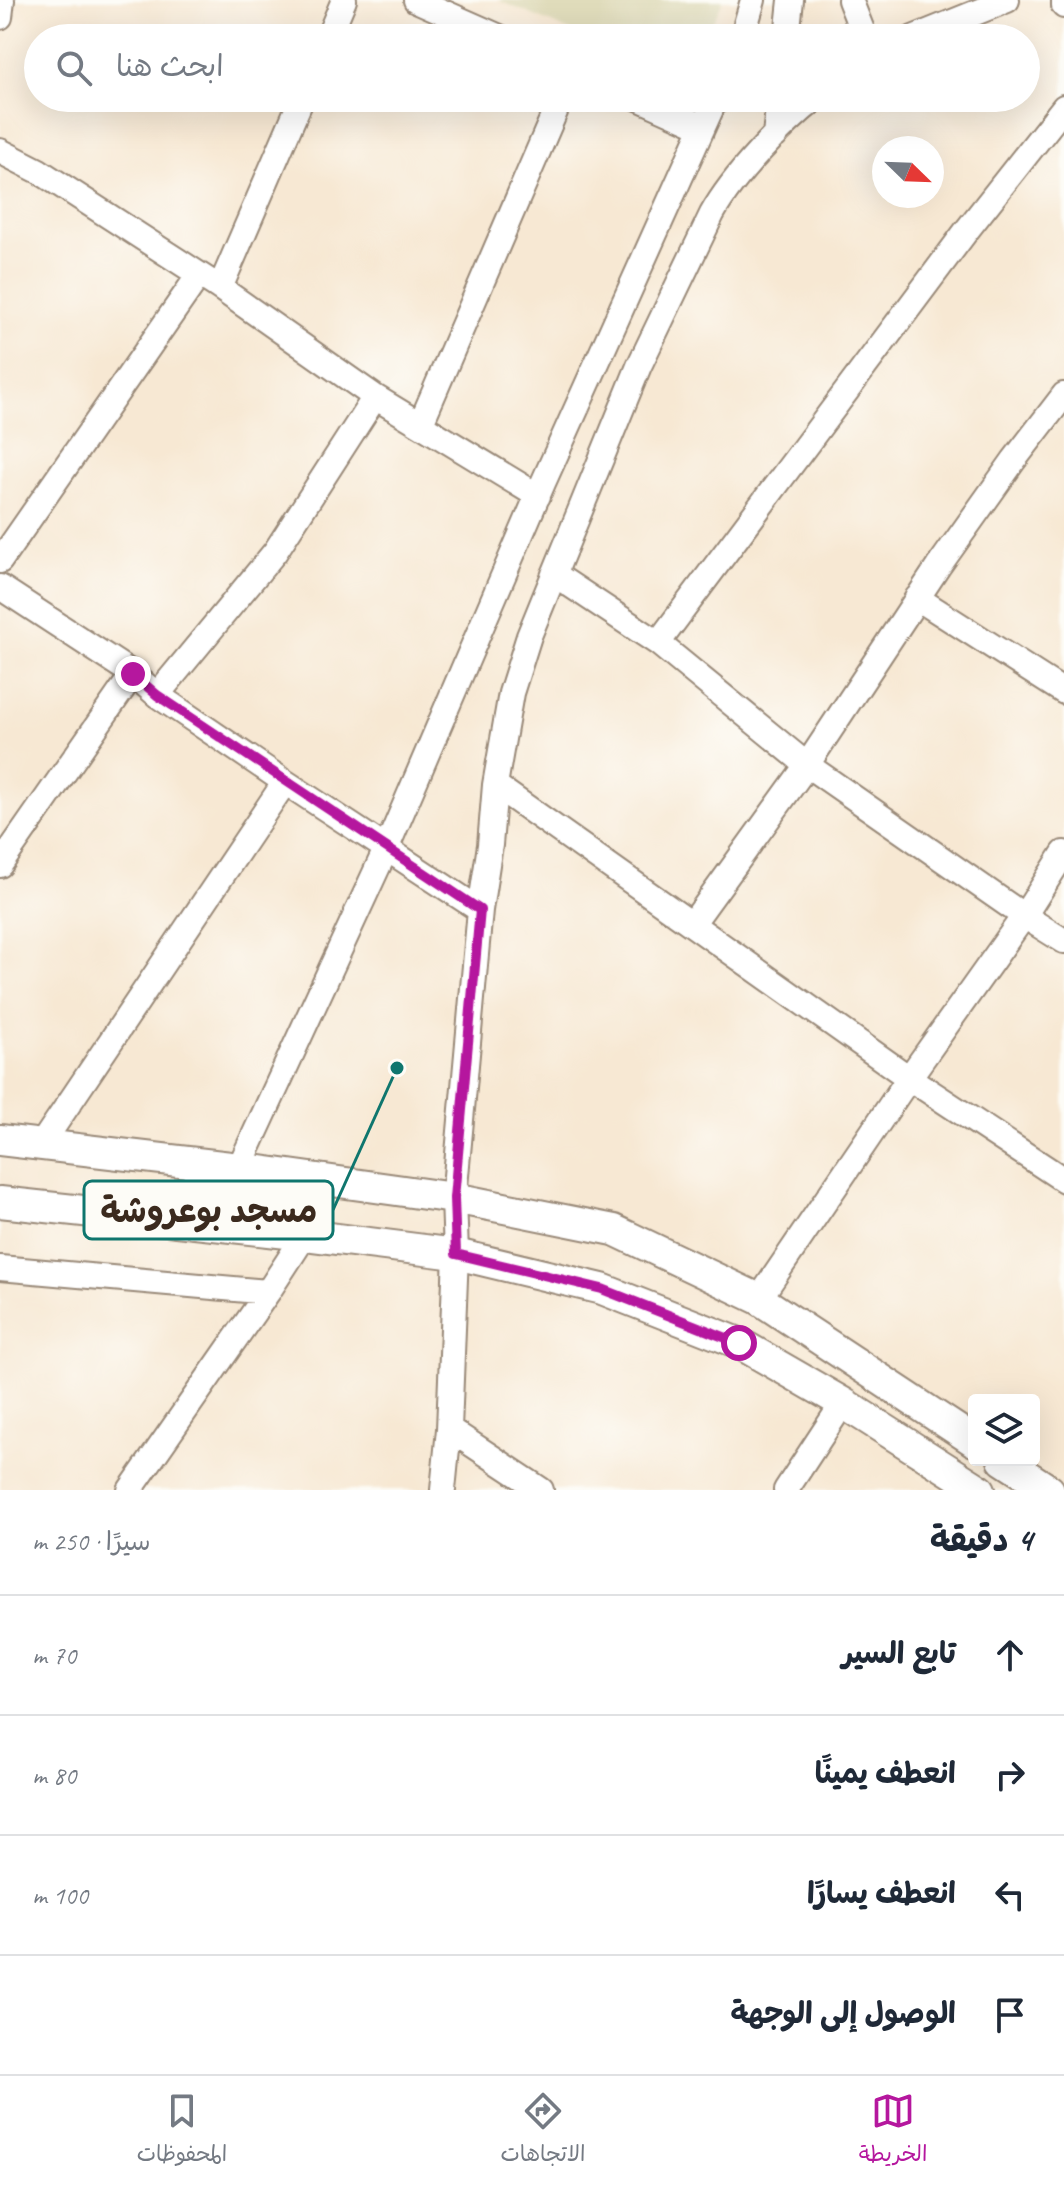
<!DOCTYPE html>
<html lang="ar">
<meta charset="utf-8">
<style>
body{margin:0;font-family:Caveat,"Playpen Sans Arabic",sans-serif;background:#f6f6f7;color:#1f2937;direction:rtl}
.controls{position:absolute;right:24px;bottom:24px;display:grid;overflow:hidden;border-radius:8px;box-shadow:0 8px 32px #0002}
.controls button{width:72px;height:72px;display:grid;place-items:center;padding:0;border:0;border-bottom:2px solid #e0e1e3;background:#fff;color:#1f2937;font:40px sans-serif}
.compass{position:absolute;left:872px;top:136px;width:72px;height:72px;border-radius:50%;background:#fff;box-shadow:0 8px 32px #0002;rotate:113deg}
.stop{position:absolute;width:24px;height:24px;margin:-18px;border:6px solid #b5179e;border-radius:50%;background:#fff}
.stop.end{background:#b5179e;border-color:#fff;box-shadow:0 2px 8px #0008}
.list{margin:0;padding:0;list-style:none}
h2{display:flex;justify-content:space-between;align-items:center;height:104px;margin:0;padding:0 32px;font-size:34px}
h2 small{font-size:26px;font-weight:400;color:#747a83}
.list li{display:grid;grid-template-columns:52px 1fr auto;gap:24px;align-items:center;box-sizing:border-box;height:120px;padding:0 32px;border-top:2px solid #e0e1e3}
.list b{display:block;font-size:30px;white-space:nowrap}
.list em{font-size:26px;font-style:normal;color:#747a83}
.icon{flex:none;width:44px;height:44px;fill:none;stroke:currentColor;stroke-width:2;stroke-linecap:round;stroke-linejoin:round}
.map{position:relative;flex:none;width:1064px;height:1490px;overflow:hidden;direction:ltr}
.search{position:absolute;background:#fff;box-shadow:0 8px 32px #0002;left:24px;right:24px;top:24px;height:88px;display:flex;align-items:center;gap:20px;box-sizing:border-box;padding:0 28px;border-radius:44px;color:#747a83;font-size:30px}
.sheet{height:584px;background:#fff}
nav{display:flex;justify-content:space-around;align-items:center;box-sizing:border-box;height:112px;border-top:2px solid #e0e1e3;background:#fff;font-size:22px;color:#747a83}
nav a{display:grid;justify-items:center;gap:4px}
nav .on{color:#b5179e}
.map>svg:first-child{display:block}
.built{fill:#e0dcbb}
.lines{fill:none;stroke-linecap:round;stroke-linejoin:round}
.minor-casing{stroke:#998978;stroke-width:28}
.tertiary-casing{stroke:#998978;stroke-width:34}
.minor{stroke:#fff;stroke-width:24}
.tertiary{stroke:#fff;stroke-width:30}
.route{stroke:#b5179e;stroke-width:10}
.leader{fill:none;stroke:#0f766e;stroke-width:3}
.callout-dot{fill:#0f766e;stroke:#fdfcf7;stroke-width:3}
.callout{fill:#fdfcf7;stroke:#0f766e;stroke-width:3}
.callout-label{font-size:34px;text-anchor:middle;font-weight:bold;fill:#3b2a1e}
</style>
<div class="map">
<svg width="1064" height="1490" viewBox="0 0 1064 1490">
<rect width="100%" height="100%" fill="#fdfcf7"/>
<filter id="ink" filterUnits="userSpaceOnUse"><feTurbulence type="fractalNoise" baseFrequency=".0125" numOctaves="2"/><feDisplacementMap in="SourceGraphic" scale="16" xChannelSelector="R" yChannelSelector="G"/><feConvolveMatrix kernelMatrix="1 2 1 2 8 2 1 2 1" color-interpolation-filters="sRGB"/></filter>
<filter id="wash" filterUnits="userSpaceOnUse"><feTurbulence type="fractalNoise" baseFrequency=".006" numOctaves="4" result="noise"/><feDisplacementMap in="SourceGraphic" scale="32" xChannelSelector="R" yChannelSelector="G"/><feGaussianBlur stdDeviation="1.8" result="paint"/><feColorMatrix in="noise" values="0 0 0 0 0 0 0 0 0 0 0 0 0 0 0 0 0 1.4 0 .05"/><feComposite in="paint" operator="in"/></filter>
<g filter="url(#wash)">
<rect width="100%" height="100%" fill="#f7e8d3"/>
<path class="built" d="M498,0h225l-18,38h-119z"/>
</g>
<g filter="url(#ink)">
<g class="lines">
<defs>
<path id="minor" d="M416,0l86,38
M850,0l15,38
M1064,0v6
M0,17l2,-17
M328,38l16,-38
M742,38l11,-38
M787,38l4,-38
M913,38l94,-38
M638,98l65,29
M775,136l4,-38
M0,151l39,20 181,117 155,109 163,99
M220,288l82,-190
M421,423l140,-325
M0,561l199,-286
M554,574l104,69 149,122 217,151 40,25
M0,587l133,87 24,21 128,87 195,128
M917,598l147,94
M658,643l309,-413 97,-123
M157,695l118,-143 100,-155
M495,785l414,293 155,102
M0,865l133,-191
M692,924l115,-159 131,-198 76,-107 50,-65
M41,1145l244,-363
M239,1168l148,-321 156,-364 173,-385
M0,1268l268,24
M759,1299l150,-221 115,-162 40,-63
M449,1429l92,61
M130,1490l138,-198 37,-57
M443,1490l6,-61 7,-175 -2,-56 26,-288 10,-65 5,-60 16,-92 18,-57 110,-270 73,-152c21,-38 69,-88 104,-116
M786,1490l57,-87"/>
<path id="tertiary" d="M0,1140l239,28 215,30 160,32 145,69 215,142
M0,1202l305,33 151,19 146,35 137,54 104,60 137,87
M1003,1460l46,30"/>
</defs>
<use href="#minor" class="minor-casing"/>
<use href="#tertiary" class="tertiary-casing"/>
<use href="#minor" class="minor"/>
<use href="#tertiary" class="tertiary"/>
</g>
</g>
<g class="lines" filter="url(#ink)">
<path class="route" d="M133,674l24,21 323,215 -26,288 2,56 146,35 137,54"/>
</g>
<path class="leader" d="M397 1068L333 1210"/>
<circle class="callout-dot" cx="397" cy="1068" r="8"/>
<rect class="callout" x="84" y="1181" width="249" height="58" rx="8"/>
<g class="callout-label">
<text x="209" y="1222">مسجد بوعروشة</text>
</g>
</svg>
<div class="controls">
<button><svg class="icon" aria-label="layers" viewBox="0 0 24 24"><path d="M12 4l9 5-9 5-9-5zM3 14l9 5 9-5"/></svg></button>
</div>
<svg class="compass" viewBox="-18 -18 36 36"><path d="M0-13l5 13h-10z" fill="#e53935"/><path d="M0 13l5-13h-10z" fill="#747a83"/></svg>
<div class="stop" style="left:739px;top:1343px"></div>
<div class="stop end" style="left:133px;top:674px"></div>
<div class="search"><svg class="icon" aria-label="search" viewBox="0 0 24 24"><circle cx="10" cy="10" r="6"/><path d="M15 15l6 6"/></svg>ابحث هنا</div>
</div>
<section class="sheet">
<h2>4 دقيقة<small>سيرًا · 250 m</small></h2>
<ul class="list">
<li><svg class="icon" aria-label="ahead" viewBox="0 0 24 24"><path d="M12 20V5M6 11l6-6 6 6"/></svg><div><b>تابع السير</b></div><em>70 m</em></li>
<li><svg class="icon" aria-label="right" viewBox="0 0 24 24"><path d="M7 20v-9h11M14 6l5 5-5 5"/></svg><div><b>انعطف يمينًا</b></div><em>80 m</em></li>
<li><svg class="icon" aria-label="left" viewBox="0 0 24 24"><path d="M17 20v-9H6M10 6l-5 5 5 5"/></svg><div><b>انعطف يسارًا</b></div><em>100 m</em></li>
<li><svg class="icon" aria-label="arrive" viewBox="0 0 24 24"><path d="M6 21V4h12l-3 4 3 4H6"/></svg><div><b>الوصول إلى الوجهة</b></div></li>
</ul>
</section>
<nav>
<a class="on"><svg class="icon" aria-label="map" viewBox="0 0 24 24"><path d="M3 6l6-2 6 2 6-2v14l-6 2-6-2-6 2zM9 4v14M15 6v14"/></svg>الخريطة</a>
<a><svg class="icon" aria-label="directions" viewBox="0 0 24 24"><path d="M12 3l9 9-9 9-9-9zM9 14v-3h6M13 9l2 2-2 2"/></svg>الاتجاهات</a>
<a><svg class="icon" aria-label="saved" viewBox="0 0 24 24"><path d="M7 4h10v16l-5-4-5 4z"/></svg>المحفوظات</a>
</nav>
